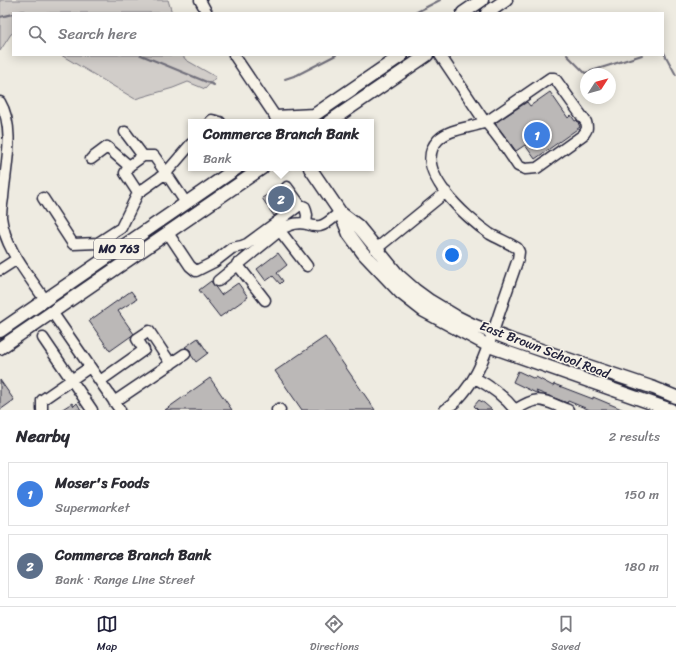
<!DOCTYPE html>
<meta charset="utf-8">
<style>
body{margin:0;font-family:Sriracha,sans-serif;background:#f2f2f3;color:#2b2b33}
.compass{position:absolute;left:580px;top:68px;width:36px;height:36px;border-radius:50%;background:#fff;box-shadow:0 2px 10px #0003;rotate:54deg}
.you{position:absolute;left:452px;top:255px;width:14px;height:14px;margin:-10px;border:3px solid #fff;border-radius:50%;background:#1a73e8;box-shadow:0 0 0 6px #1a73e833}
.badge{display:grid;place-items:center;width:26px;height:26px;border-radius:50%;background:#22223b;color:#fff;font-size:13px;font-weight:700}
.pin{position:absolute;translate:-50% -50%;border:2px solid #fff;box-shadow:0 1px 4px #0006}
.popup{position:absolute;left:188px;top:119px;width:186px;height:52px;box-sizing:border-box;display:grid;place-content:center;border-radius:0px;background:#fff;filter:drop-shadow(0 1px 3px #0005);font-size:13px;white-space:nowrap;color:#7c7c81}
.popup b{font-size:15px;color:#2b2b33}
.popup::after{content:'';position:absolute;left:50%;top:100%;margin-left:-8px;border:8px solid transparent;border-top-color:#fff}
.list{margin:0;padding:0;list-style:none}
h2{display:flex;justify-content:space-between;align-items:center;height:52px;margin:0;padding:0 16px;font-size:17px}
h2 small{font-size:13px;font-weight:400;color:#7c7c81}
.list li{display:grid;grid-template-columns:26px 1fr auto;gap:12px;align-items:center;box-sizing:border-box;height:64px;margin:0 8px 8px;padding:0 8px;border:1px solid #e1e1e2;border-radius:0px}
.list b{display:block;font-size:15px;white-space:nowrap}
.list p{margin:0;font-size:13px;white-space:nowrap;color:#7c7c81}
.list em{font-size:13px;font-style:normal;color:#7c7c81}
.icon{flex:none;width:22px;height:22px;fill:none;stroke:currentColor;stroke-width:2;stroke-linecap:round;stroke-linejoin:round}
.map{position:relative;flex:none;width:676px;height:410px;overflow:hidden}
.search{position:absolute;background:#fff;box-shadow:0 2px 10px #0003;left:12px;right:12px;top:12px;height:44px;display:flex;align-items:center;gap:10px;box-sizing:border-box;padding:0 14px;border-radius:0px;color:#7c7c81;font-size:15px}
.sheet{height:196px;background:#fff}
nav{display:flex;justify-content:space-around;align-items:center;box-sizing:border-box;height:56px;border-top:1px solid #e1e1e2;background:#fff;font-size:11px;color:#7c7c81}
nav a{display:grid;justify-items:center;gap:2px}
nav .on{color:#22223b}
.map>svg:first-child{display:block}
.green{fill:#d1cdc9;stroke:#7a7882}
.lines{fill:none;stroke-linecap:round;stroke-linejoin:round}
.stream{stroke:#716f7b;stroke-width:2}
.building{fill:#bbb8b7;stroke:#22223b}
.minor-casing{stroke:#22223b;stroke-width:13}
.major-casing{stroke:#22223b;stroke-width:15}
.minor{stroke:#f7f3e8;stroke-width:10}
.major{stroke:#f7f3e8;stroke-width:12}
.labels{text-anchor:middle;stroke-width:3;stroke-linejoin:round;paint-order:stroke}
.shield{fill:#f7f3e8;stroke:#62616f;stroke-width:1}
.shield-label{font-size:12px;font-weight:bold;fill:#22223b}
.street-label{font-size:13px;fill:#22223b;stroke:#f7f3e8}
</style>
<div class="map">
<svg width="676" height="410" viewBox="0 0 676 410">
<rect width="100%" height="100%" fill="#eeebe1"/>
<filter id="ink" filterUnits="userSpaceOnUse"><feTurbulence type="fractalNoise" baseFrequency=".025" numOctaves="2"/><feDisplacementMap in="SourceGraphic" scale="8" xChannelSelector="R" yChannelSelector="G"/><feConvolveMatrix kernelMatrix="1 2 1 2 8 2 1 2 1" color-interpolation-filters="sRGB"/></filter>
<g filter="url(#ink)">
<path class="green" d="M0,0h168l4,13h-159v20l-2,1 -11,17z
M61,55h121l4,5 30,17 -11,12 -17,-7 -15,6 -38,11z"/>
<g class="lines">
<path class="stream" d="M15,13l8,-2 6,2
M415,13l25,-13
M0,17l13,-3
M663,51l13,24
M141,55l73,30
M567,55l18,18 57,-18
M285,79l12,-4 39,-20"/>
</g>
<path class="building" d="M550,92l18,26 3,-3 4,6 2,-1 3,7 -45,32 -10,-14 -9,6 -21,-28 32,-21 3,4z
M275,190l12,17 -13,9 -12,-18z
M278,253l9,12 -10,8 6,8 -3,3 -7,-8 -7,5 -9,-12z
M211,281l10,14 17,-12 10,14 -28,20 -21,-27z
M131,291l6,8 -19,12 16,23 -24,17 -21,-30z
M325,337l50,73h-73l-27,-39z
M198,338l10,15 -12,9 -5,-7 -1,-5 -5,-3z
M518,371l17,8 1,-2 17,9 1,-2 39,15v-2l31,13h-34l-22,-9 -1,2 -31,-12 2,3 -25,-12z
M210,378l22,32h-67z
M0,380l14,20 -14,10z
M479,400l5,3 8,7h-14l-4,-4z
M72,403l2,3 3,-3 4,7h-20z"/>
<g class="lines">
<defs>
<path id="minor" d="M200,0l7,13
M234,55l45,67
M440,55l43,64c13,14 24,30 35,47l7,3 12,-1 46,-33c4,-5 5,-7 3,-13l-30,-42 -2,-2h-4l-64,44c-15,6 -36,6 -48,18 -28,29 30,79 52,94 9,5 19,9 27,14l2,4 -1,7c-7,20 -14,40 -21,61 -11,33 -22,70 -52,90
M0,102c16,27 5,66 3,96 -1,6 -2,13 -2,19 4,32 27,57 44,83
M210,122l2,-2 8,2
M125,132l18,24
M91,159l16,-12 22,19
M287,187l13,18
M43,198l30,46 25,-1 23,-15 17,-35 28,-20 -12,-17h-11l-14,10 -4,7 13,20
M186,203l-20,-30 25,-29
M280,231l27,35
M168,233l22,33 6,5 18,-9 18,-14 10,-2 5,-2 53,-39 5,2 2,8 -1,9
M376,249l70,-57
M237,264l28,36
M0,270l17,-11
M218,281l65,-53c9,-4 15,-6 24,-4 5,2 8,3 13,2 8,-2 14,-9 20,-14
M52,312l68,98
M43,338l49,72
M475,378c15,8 29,18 40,32
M100,381l44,-31 -7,-11 12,-8 22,33
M114,402l71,-48
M42,410v-10l48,-33
M277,410l2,-1 1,1
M515,410c25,-16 27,-10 53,0"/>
<path id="major" d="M463,13l19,-13
M487,13l19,-13
M276,117l38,-2
M304,122l98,-67
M329,122l98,-67
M310,168l30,44 9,22 14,19 38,40 23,18 65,35 182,64
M341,213l17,13 40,49 17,15 15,11 25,15 18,9 38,15 143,48 22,9
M0,331l237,-163
M0,348l262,-180"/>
</defs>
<use href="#minor" class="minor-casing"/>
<use href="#major" class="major-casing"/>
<use href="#minor" class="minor"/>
<use href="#major" class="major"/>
</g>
</g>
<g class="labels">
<rect class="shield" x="94" y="239" width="50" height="20" rx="3"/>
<g class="shield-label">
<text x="119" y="253">MO 763</text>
</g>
<g class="street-label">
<text transform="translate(545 349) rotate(21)" y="5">East Brown School Road</text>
</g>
</g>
</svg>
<svg class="compass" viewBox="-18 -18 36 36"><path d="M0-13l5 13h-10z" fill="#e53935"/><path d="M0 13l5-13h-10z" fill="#7c7c81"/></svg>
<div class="you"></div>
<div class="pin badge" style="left:537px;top:135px;background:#3f7fe0">1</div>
<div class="pin badge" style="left:281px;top:199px;background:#5c6f8a">2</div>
<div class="popup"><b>Commerce Branch Bank</b>Bank</div>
<div class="search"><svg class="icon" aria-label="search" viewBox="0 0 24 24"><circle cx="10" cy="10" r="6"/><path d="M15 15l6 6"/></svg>Search here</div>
</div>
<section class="sheet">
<h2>Nearby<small>2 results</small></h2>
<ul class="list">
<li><span class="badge" style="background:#3f7fe0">1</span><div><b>Moser's Foods</b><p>Supermarket</p></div><em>150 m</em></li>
<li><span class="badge" style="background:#5c6f8a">2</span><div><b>Commerce Branch Bank</b><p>Bank · Range Line Street</p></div><em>180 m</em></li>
</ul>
</section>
<nav>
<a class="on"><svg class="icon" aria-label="map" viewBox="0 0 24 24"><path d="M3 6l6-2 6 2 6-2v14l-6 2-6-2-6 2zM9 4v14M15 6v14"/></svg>Map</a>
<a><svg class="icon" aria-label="directions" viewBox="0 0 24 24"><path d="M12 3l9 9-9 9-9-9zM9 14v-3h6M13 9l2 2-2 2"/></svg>Directions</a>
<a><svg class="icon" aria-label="saved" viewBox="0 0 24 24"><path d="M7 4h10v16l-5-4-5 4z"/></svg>Saved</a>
</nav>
